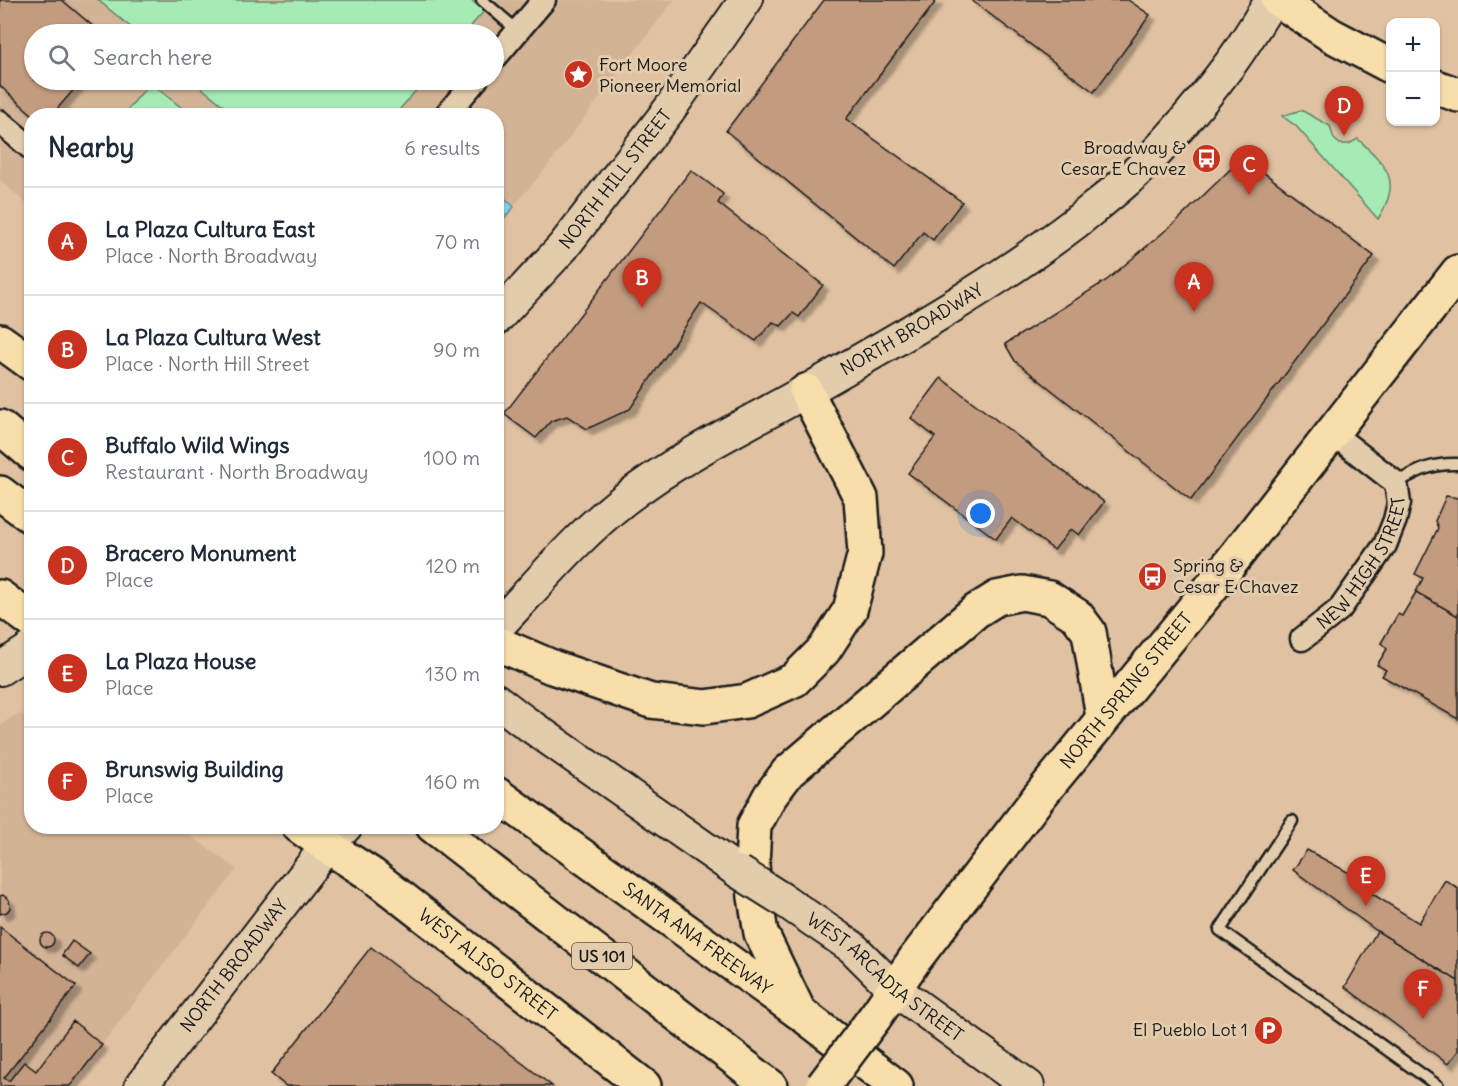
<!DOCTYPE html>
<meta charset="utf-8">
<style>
body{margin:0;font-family:Delius,sans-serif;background:#f6f6f7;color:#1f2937}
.controls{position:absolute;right:18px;top:18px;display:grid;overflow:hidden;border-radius:12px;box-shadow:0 2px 4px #0004}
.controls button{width:54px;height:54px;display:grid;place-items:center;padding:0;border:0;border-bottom:2px solid #e0e1e3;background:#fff;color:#1f2937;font:30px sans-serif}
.you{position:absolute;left:981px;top:514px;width:21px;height:21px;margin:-15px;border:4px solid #fff;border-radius:50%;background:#1a73e8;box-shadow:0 0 0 9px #1a73e833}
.badge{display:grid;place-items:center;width:39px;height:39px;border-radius:50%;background:#c8321e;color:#fff;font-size:20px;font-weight:700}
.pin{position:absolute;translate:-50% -50px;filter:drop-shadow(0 2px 3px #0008)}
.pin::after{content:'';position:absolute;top:32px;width:21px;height:18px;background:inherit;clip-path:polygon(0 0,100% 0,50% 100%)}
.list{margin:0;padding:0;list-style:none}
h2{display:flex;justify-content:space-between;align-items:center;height:78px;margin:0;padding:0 24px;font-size:26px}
h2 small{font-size:20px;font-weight:400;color:#747a83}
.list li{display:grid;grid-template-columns:39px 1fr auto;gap:18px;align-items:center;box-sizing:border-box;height:108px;padding:0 24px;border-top:2px solid #e0e1e3}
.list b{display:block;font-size:22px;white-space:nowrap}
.list p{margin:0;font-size:20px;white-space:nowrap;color:#747a83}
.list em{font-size:20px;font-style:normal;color:#747a83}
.icon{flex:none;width:33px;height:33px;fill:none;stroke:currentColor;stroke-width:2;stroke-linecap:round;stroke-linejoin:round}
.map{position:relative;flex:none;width:1458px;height:1086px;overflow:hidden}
.search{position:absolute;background:#fff;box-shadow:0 2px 4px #0004;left:24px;top:24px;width:480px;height:66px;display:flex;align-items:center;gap:15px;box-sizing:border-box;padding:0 21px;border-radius:33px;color:#747a83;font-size:22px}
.panel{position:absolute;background:#fff;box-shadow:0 2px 4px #0004;left:24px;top:108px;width:480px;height:726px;border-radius:24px}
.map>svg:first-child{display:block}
.built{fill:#d3b396;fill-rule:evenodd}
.green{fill:#a6eab6;stroke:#618369;stroke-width:1.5}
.water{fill:#89d4e9;stroke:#5d8a97;stroke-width:1.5}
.building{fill:#c39b7f;stroke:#1c1c1c;stroke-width:1.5;filter:url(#shadow)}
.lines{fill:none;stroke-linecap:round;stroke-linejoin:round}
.lane-casing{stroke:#1c1c1c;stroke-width:15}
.street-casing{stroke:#1c1c1c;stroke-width:27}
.secondary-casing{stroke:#1c1c1c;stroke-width:36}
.primary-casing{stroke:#1c1c1c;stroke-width:38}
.highway-casing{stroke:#1c1c1c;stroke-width:38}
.lane{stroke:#e3ccac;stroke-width:10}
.street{stroke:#e3ccac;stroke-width:22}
.secondary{stroke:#e3ccac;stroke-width:32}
.primary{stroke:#f8deab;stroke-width:33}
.highway{stroke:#f8deab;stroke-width:33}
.secondary-bridge-casing{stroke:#1c1c1c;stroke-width:36;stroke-linecap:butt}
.primary-bridge-casing{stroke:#1c1c1c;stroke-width:38;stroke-linecap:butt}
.secondary-bridge{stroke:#e3ccac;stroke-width:32}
.primary-bridge{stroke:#f8deab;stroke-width:33}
.labels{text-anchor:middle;stroke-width:6;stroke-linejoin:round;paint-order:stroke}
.shield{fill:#e3ccac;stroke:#585147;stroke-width:1.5}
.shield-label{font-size:16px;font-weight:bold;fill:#1c1c1c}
.poi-label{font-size:18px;fill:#1c1c1c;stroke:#e3ccac;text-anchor:start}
.street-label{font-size:18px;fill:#1c1c1c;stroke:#e3ccac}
</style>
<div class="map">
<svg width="1458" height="1086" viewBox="0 0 1458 1086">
<defs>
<filter id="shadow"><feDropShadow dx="5.5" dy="5.5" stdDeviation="1.5" flood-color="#0004"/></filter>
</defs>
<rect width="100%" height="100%" fill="#e0c2a2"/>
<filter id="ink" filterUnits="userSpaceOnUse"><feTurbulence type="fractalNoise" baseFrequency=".0167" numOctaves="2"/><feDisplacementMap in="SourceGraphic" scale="12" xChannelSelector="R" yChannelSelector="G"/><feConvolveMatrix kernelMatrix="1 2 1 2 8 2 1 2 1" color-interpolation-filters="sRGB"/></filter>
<g filter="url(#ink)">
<path class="built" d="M0,0h674l-128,168 -49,58 -1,-110h-464l-1,92 -31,-28zM34,34h460v46h-460z
M19,713l12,8 1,105 146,1 59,42 -167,217h-70v-361z"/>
<path class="green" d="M98,0h373l13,11 -20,23h-325z
M192,80h233l-31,36 -159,-1z
M150,83l41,32h-68z
M1301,110l29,16 4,13 6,5h9l9,-5c30,28 44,41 20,80l-82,-93 -14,-10z"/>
<path class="water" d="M497,191l17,16 -17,19z"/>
<path class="building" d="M0,0h62l40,34h-68v46h48l-31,36h-17l-34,-30z
M824,0h113l-91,119 116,83 -29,38 -10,-8 -29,37 -168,-138z
M971,0h157l22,15 -56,77z
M1243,157l131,99 -183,244 -176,-139 -10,-17 102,-64 72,-61z
M691,170l32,24 -5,9 105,82 -24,32 -6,-4 -12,13 -8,-4 -17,19 -55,-38 -71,106 -43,20 -20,-13 -16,5 -15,17 -32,-24z
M941,378l163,124 -25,33 -8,-6 -17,21 -42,-32 -16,21 -88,-66 27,-36 -24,-19z
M1446,496l12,2v118l-42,-24 7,-14 -8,-4 23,-46 -3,-7z
M1416,592l42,24v103l-76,-43 4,-6 -9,-5 10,-16 -6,-6 17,-29 4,2z
M1307,850l46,25 -3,5 69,43 26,-43 13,8v93l-81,-50 -84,-61z
M3,895l6,5 1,8 -3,4 -7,2v-18z
M0,927l76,59 -72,92 5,3 15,-19 12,9 37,-50 29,24 -32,41h-70z
M1377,931l81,50v70l-10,13 -103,-77z
M40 940a7 7 0 1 1 14 0a7 7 0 1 1-14 0Z
M72,941l18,13 -11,14 -17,-13z
M371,947l181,139h-266l-15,-12z"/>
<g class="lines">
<defs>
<path id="lane" d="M482,0l36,31
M1396,483c23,-13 36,-20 62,-19
M1292,821l-72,109 218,156"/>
<g id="street">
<path d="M494,59l50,-59"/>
<path d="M445,116l31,-36"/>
<path d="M0,122l32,27"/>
<path id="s1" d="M1302,639l38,-30 45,-64 10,-25 4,-17 -3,-20 -64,-50"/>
</g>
<g id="secondary">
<path id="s2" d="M496,319l67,-72 106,-137 77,-110"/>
<path id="s3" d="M496,628c42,-44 81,-92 129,-129 57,-44 121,-74 183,-109 92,-52 183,-103 267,-167 26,-21 54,-42 77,-66 28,-29 54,-61 78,-93 15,-20 28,-43 42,-64"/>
<path d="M0,669l32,-21"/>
<path d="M496,700l26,20 217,152"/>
<path id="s4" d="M785,901l67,46 42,42 134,97"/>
<path id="s5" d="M141,1086l186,-240 19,-20"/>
</g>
<g id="primary">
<path d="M1278,0l53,35 59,31"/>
<path d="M1436,87l22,8"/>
<path id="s6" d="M327,846l45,29 272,211"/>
<path id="s7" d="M875,1017l40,-58 123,-161 172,-209 248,-317"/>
</g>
<g id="highway">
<path d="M0,341l32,23"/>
<path d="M0,427l32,27"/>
<path d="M0,493l32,24"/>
<path d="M0,597l32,24"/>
<path d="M496,643l56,24 99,34 54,6 42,-6 47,-21 30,-30 26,-40 15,-57 -4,-55 -55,-107"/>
<path id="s8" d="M496,794l303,218 97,74"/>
<path d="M299,826l28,20"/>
<path d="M433,826l337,260"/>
<path d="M799,1012l-38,-79 -6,-36 -3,-32 2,-39 16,-30 18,-24 188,-161 21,-13 25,-5 27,5 28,18 12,16 14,85"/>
</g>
</defs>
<use href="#lane" class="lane-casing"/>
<use href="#street" class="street-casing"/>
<use href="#secondary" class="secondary-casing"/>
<use href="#primary" class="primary-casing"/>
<use href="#highway" class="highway-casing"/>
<use href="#lane" class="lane"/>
<use href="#street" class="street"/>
<use href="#secondary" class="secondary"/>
<use href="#primary" class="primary"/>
<use href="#highway" class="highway"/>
<defs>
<path id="secondary-bridge" d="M739,872l46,29"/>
<path id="primary-bridge" d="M823,1086l52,-69"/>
</defs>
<use href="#secondary-bridge" class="secondary-bridge-casing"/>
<use href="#primary-bridge" class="primary-bridge-casing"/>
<use href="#secondary-bridge" class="secondary-bridge"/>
<use href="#primary-bridge" class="primary-bridge"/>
</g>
</g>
<defs>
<symbol id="sight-disc" viewBox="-11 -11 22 22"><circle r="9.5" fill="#c8321e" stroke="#e3ccac"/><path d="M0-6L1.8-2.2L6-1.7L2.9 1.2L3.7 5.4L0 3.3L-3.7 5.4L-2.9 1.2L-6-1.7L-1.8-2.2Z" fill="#fff"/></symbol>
<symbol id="bus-disc" viewBox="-11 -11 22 22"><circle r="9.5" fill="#c8321e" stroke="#e3ccac"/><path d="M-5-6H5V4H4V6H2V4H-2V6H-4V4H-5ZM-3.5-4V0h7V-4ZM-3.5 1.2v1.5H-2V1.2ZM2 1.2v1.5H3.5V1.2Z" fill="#fff"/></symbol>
<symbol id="parking-disc" viewBox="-11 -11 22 22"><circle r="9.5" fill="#c8321e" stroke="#e3ccac"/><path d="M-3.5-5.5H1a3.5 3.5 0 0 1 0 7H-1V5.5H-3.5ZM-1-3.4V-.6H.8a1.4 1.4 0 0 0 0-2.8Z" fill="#fff"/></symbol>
</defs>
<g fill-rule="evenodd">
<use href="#sight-disc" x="562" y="58" width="33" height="33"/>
<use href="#bus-disc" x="1190" y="142" width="33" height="33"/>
<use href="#bus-disc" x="1136" y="560" width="33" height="33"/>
<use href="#parking-disc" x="1252" y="1014" width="33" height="33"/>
</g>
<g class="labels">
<rect class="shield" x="572" y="943" width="60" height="26" rx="4.5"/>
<g class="shield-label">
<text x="602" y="962">US 101</text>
</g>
<g class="poi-label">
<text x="599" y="71">Fort Moore<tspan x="599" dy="21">Pioneer Memorial</tspan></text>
<text x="1186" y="154" text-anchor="end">Broadway &amp;<tspan x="1186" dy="21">Cesar E Chavez</tspan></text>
<text x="1173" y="572">Spring &amp;<tspan x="1173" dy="21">Cesar E Chavez</tspan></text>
<text x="1248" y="1036" text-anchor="end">El Pueblo Lot 1</text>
</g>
<g class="street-label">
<text dy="6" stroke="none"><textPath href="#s2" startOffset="184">NORTH HILL STREET</textPath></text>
<text dy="6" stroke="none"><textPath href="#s3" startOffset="516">NORTH BROADWAY</textPath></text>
<text dy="6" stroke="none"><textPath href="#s1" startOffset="100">NEW HIGH STREET</textPath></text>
<text dy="6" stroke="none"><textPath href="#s7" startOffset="412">NORTH SPRING STREET</textPath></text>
<text dy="6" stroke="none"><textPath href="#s8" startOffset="248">SANTA ANA FREEWAY</textPath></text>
<text dy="6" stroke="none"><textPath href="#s6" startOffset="200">WEST ALISO STREET</textPath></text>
<text dy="6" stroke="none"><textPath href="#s5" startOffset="152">NORTH BROADWAY</textPath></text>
<text dy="6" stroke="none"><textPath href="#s4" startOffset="126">WEST ARCADIA STREET</textPath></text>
</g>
</g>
</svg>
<div class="controls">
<button>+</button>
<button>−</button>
</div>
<div class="you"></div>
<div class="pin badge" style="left:1194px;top:312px">A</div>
<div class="pin badge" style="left:642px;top:308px">B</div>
<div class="pin badge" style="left:1249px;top:195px">C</div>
<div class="pin badge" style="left:1344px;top:136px">D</div>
<div class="pin badge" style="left:1366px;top:906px">E</div>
<div class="pin badge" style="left:1423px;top:1019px">F</div>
<div class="search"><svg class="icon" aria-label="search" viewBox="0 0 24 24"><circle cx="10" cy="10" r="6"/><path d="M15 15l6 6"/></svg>Search here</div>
<section class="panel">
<h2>Nearby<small>6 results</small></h2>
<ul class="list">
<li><span class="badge">A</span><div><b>La Plaza Cultura East</b><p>Place · North Broadway</p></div><em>70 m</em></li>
<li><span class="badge">B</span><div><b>La Plaza Cultura West</b><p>Place · North Hill Street</p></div><em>90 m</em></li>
<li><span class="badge">C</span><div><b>Buffalo Wild Wings</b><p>Restaurant · North Broadway</p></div><em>100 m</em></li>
<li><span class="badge">D</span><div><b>Bracero Monument</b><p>Place</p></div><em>120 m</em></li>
<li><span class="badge">E</span><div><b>La Plaza House</b><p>Place</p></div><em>130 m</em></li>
<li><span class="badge">F</span><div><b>Brunswig Building</b><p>Place</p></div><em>160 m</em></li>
</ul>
</section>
</div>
